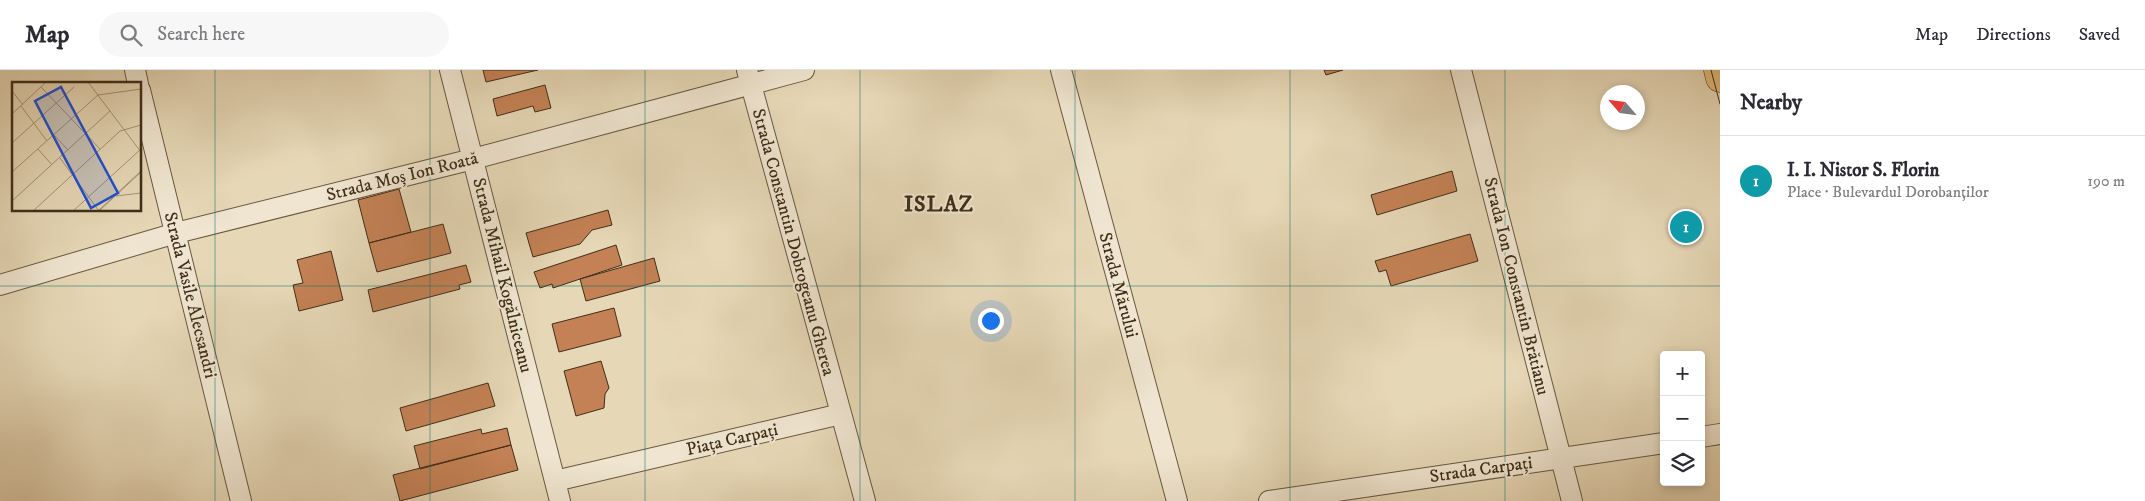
<!DOCTYPE html>
<meta charset="utf-8">
<style>
body{margin:0;font-family:"IM FELL DW Pica",serif;background:#f7f7f7;color:#2b2b33}
.controls{position:absolute;right:15px;bottom:15px;display:grid;overflow:hidden;border-radius:5px;box-shadow:0 2px 8px #0003}
.controls button{width:45px;height:45px;display:grid;place-items:center;padding:0;border:0;border-bottom:1px solid #e1e1e2;background:#fff;color:#2b2b33;font:25px sans-serif}
.compass{position:absolute;left:1600px;top:15px;width:45px;height:45px;border-radius:50%;background:#fff;box-shadow:0 2px 8px #0003;rotate:298deg}
.you{position:absolute;left:990px;top:250px;width:18px;height:18px;margin:-12px;border:4px solid #fff;border-radius:50%;background:#1a73e8;box-shadow:0 0 0 8px #1a73e833}
.badge{display:grid;place-items:center;width:32px;height:32px;border-radius:50%;background:#2563eb;color:#fff;font-size:16px;font-weight:700}
.pin{position:absolute;translate:-50% -50%;border:2px solid #fff;box-shadow:0 1px 5px #0006}
.list{margin:0;padding:0;list-style:none}
h2{display:flex;justify-content:space-between;align-items:center;height:65px;margin:0;padding:0 20px;font-size:21px}
h2 small{font-size:16px;font-weight:400;color:#7c7c81}
.list li{display:grid;grid-template-columns:32px 1fr auto;gap:15px;align-items:center;box-sizing:border-box;height:90px;padding:0 20px;border-top:1px solid #e1e1e2}
.list b{display:block;font-size:19px;white-space:nowrap}
.list p{margin:0;font-size:16px;white-space:nowrap;color:#7c7c81}
.list em{font-size:16px;font-style:normal;color:#7c7c81}
.icon{flex:none;width:28px;height:28px;fill:none;stroke:currentColor;stroke-width:2;stroke-linecap:round;stroke-linejoin:round}
.map{position:relative;flex:none;width:1720px;height:431px;overflow:hidden}
header{display:flex;align-items:center;gap:30px;box-sizing:border-box;height:70px;padding:0 25px;background:#fff;border-bottom:1px solid #e1e1e2}
header strong{font-size:24px}
nav{display:flex;gap:28px;margin-inline-start:auto;font-size:18px}
.search{width:350px;height:45px;background:#f7f7f7;display:flex;align-items:center;gap:12px;box-sizing:border-box;padding:0 18px;border-radius:28px;color:#7c7c81;font-size:19px}
main{display:flex}
aside{flex:1;background:#fff}
.map>svg:first-child{display:block}
.building{fill:#c38155;stroke:#3f2e18}
.lines{fill:none;stroke-linecap:round;stroke-linejoin:round}
.street-casing{stroke:#695840;stroke-width:22}
.primary-casing{stroke:#3f2e18;stroke-width:29}
.street{stroke:#efe5d0;stroke-width:20}
.primary{stroke:#e3bc7b;stroke-width:28}
.tram{stroke:#3f2e18;stroke-width:1}
.grid{fill:none;stroke:#0f766e;stroke-width:1;stroke-opacity:0.55}
.labels{text-anchor:middle;stroke-width:4;stroke-linejoin:round;paint-order:stroke}
.street-label{font-size:18px;fill:#3f2e18;stroke:#efe5d0}
.district-label{font-size:22px;font-weight:bold;letter-spacing:1px;fill:#3f2e18;stroke:#efe5d0}
.inset-road{fill:none;stroke:#a39377;stroke-width:1}
.view{fill:#1d4ed8;fill-opacity:0.15;stroke:#1d4ed8;stroke-width:2.5}
.inset-edge{fill:none;stroke:#3f2e18;stroke-width:2.5}
</style>
<header>
<strong>Map</strong>
<div class="search"><svg class="icon" aria-label="search" viewBox="0 0 24 24"><circle cx="10" cy="10" r="6"/><path d="M15 15l6 6"/></svg>Search here</div>
<nav><a>Map</a><a>Directions</a><a>Saved</a></nav>
</header>
<main>
<div class="map">
<svg width="1720" height="431" viewBox="0 0 1720 431">
<rect width="100%" height="100%" fill="#e6d7b6"/>
<filter id="stains"><feTurbulence type="fractalNoise" baseFrequency=".004" numOctaves="4"/><feColorMatrix values="0 0 0 0 .2 0 0 0 0 .09 0 0 0 0 .02 0 0 0 .5 -.17"/></filter>
<radialGradient id="worn" r=".72"><stop offset=".6" stop-color="#630" stop-opacity="0"/><stop offset="1" stop-color="#630" stop-opacity=".3"/></radialGradient>
<path class="building" d="M483,0h55l-52,12z
M1324,0h19l-17,5z
M545,15l6,23 -16,4 -2,-6 -36,10 -4,-17z
M1452,101l5,20 -80,24 -6,-20z
M399,119l12,43 -42,11 -11,-43z
M608,140l4,15 -20,5 -12,14 -47,13 -7,-24z
M1694,144l4,23 -20,3 -4,-22z
M443,154l8,29 -74,19 -8,-29z
M1470,164l8,27 -87,25 -5,-16 -7,2 -4,-11z
M616,175l6,20 -69,23 -1,-4 -12,4 -6,-16z
M331,181l12,49 -44,11 -6,-26 10,-2 -6,-23z
M654,188l6,23 -74,20 -6,-22z
M466,195l5,17 -12,3 1,4 -87,23 -5,-22z
M614,238l7,28 -62,16 -7,-28z
M601,291l8,27 -4,6 -1,14 -28,8 -12,-45z
M488,313l7,23 -89,25 -6,-23z
M507,358l4,17 -91,24 -6,-23 67,-17 1,5z
M511,375l7,25 -118,31 -7,-26z"/>
<g class="lines">
<defs>
<path id="street" d="M135,0l3,14
M450,0l110,431
M747,0l118,431
M1061,0l116,431
M1461,0l111,431
M140,20l101,411
M0,215l176,-52 297,-74 331,-89
M1701,367l19,-3
M555,411l286,-67
M1269,431l395,-58"/>
<path id="primary" d="M1718,0l2,8"/>
</defs>
<use href="#street" class="street-casing"/>
<use href="#primary" class="primary-casing"/>
<use href="#street" class="street"/>
<use href="#primary" class="primary"/>
<path class="tram" d="M1711,0l9,34"/>
</g>
<path class="grid" d="M215,0v431M430,0v431M645,0v431M860,0v431M1075,0v431M1290,0v431M1505,0v431M0,216h1720"/>
<g class="labels">
<g class="street-label">
<text transform="translate(402 106) rotate(-14)" y="6">Strada Moș Ion Roată</text>
<text transform="translate(794 172) rotate(75)" y="6">Strada Constantin Dobrogeanu Gherea</text>
<text transform="translate(503 205) rotate(76)" y="6">Strada Mihail Kogălniceanu</text>
<text transform="translate(1119 215) rotate(75)" y="6">Strada Mărului</text>
<text transform="translate(1517 216) rotate(76)" y="6">Strada Ion Constantin Brătianu</text>
<text transform="translate(191 225) rotate(76)" y="6">Strada Vasile Alecsandri</text>
<text transform="translate(732 369) rotate(-13)" y="6">Piața Carpați</text>
<text transform="translate(1481 399) rotate(-8)" y="6">Strada Carpați</text>
</g>
<g class="district-label">
<text x="939" y="141">ISLAZ</text>
</g>
</g>
<g transform="translate(12 12)">
<rect width="129" height="129" fill="#e6d7b6"/>
<path class="inset-road" d="M76,0l53,70M29,5l59,62M0,9l11,14M9,24l26,35M0,32l34,-32M42,53l14,15M0,61l62,-56M26,67l14,16M48,76l39,53M0,90l86,-77 43,-6M104,114l25,-3M0,119l98,-90M21,129l87,-80 21,-6M61,129l68,-62M86,129l43,-40M87,129l42,-39"/>
<path class="view" d="M49,5l57,106 -27,15 -56,-107z"/>
<rect width="129" height="129" class="inset-edge"/>
</g>
<rect width="100%" height="100%" filter="url(#stains)"/>
<rect width="100%" height="100%" fill="url(#worn)"/>
</svg>
<div class="controls">
<button>+</button>
<button>−</button>
<button><svg class="icon" aria-label="layers" viewBox="0 0 24 24"><path d="M12 4l9 5-9 5-9-5zM3 14l9 5 9-5"/></svg></button>
</div>
<svg class="compass" viewBox="-18 -18 36 36"><path d="M0-13l5 13h-10z" fill="#e53935"/><path d="M0 13l5-13h-10z" fill="#7c7c81"/></svg>
<div class="you"></div>
<div class="pin badge" style="left:1686px;top:157px;background:#0f9aa8">1</div>
</div>
<aside>
<h2>Nearby<small></small></h2>
<ul class="list">
<li><span class="badge" style="background:#0f9aa8">1</span><div><b>I. I. Nistor S. Florin</b><p>Place · Bulevardul Dorobanților</p></div><em>190 m</em></li>
</ul>
</aside>
</main>
